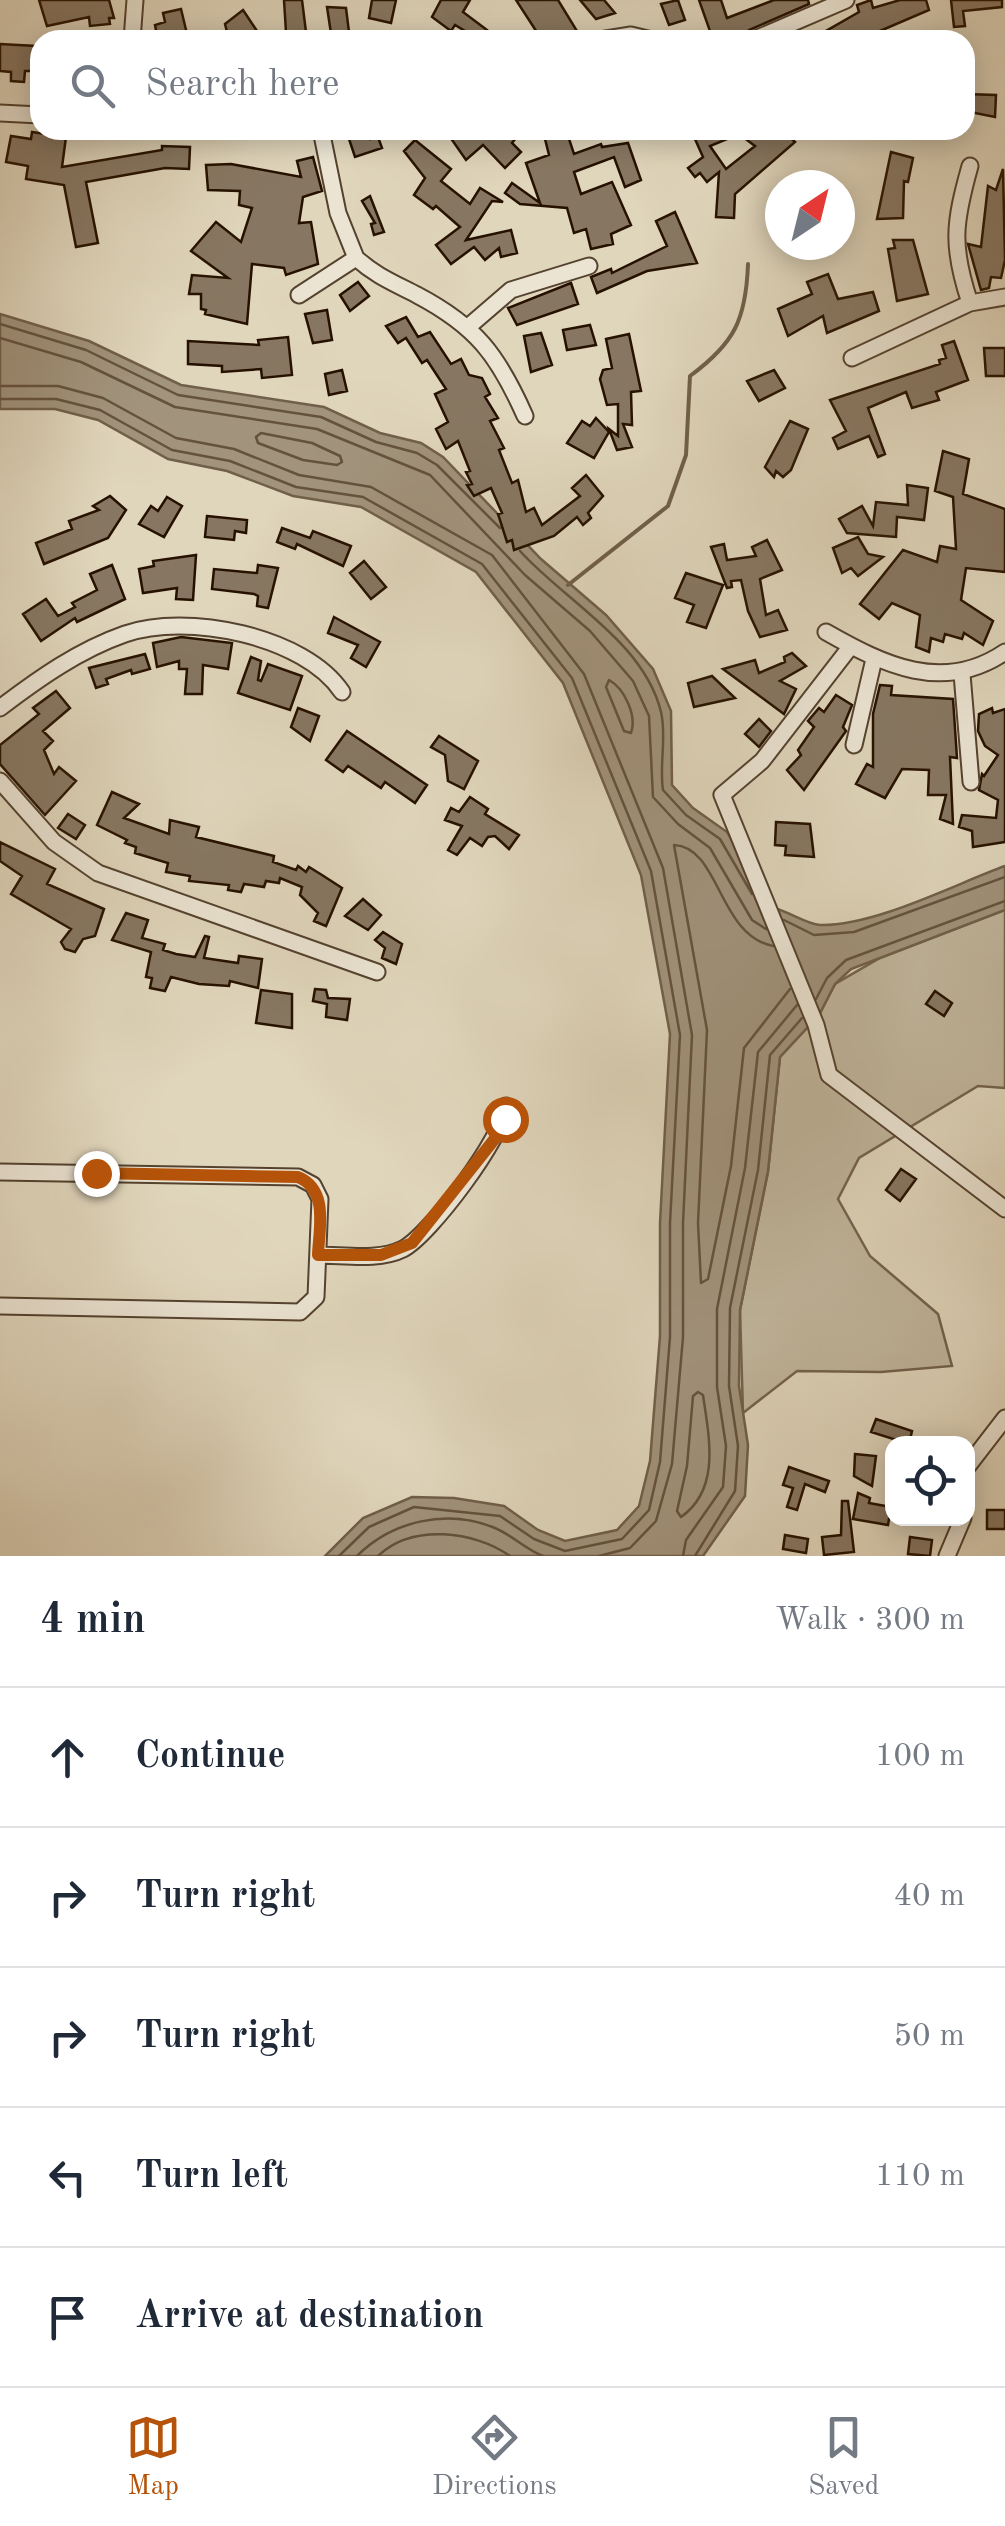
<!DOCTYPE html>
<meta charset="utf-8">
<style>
body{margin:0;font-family:"Old Standard TT",serif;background:#f6f6f7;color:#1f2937}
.controls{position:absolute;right:30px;bottom:30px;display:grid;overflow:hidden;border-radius:20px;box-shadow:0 5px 25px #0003}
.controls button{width:90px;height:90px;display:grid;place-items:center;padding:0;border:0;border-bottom:2px solid #e0e1e3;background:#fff;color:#1f2937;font:50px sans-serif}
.compass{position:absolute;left:765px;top:170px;width:90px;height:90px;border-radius:50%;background:#fff;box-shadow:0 5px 25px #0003;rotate:35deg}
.stop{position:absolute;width:30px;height:30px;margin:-22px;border:8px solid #b45309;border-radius:50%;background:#fff}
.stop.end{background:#b45309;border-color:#fff;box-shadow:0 2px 10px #0008}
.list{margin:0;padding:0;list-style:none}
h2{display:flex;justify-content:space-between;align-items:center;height:130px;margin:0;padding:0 40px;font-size:42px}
h2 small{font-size:32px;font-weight:400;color:#747a83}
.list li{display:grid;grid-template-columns:65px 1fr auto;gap:30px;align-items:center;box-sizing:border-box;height:140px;padding:0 40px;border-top:2px solid #e0e1e3}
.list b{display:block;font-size:38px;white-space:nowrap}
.list em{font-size:32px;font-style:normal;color:#747a83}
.icon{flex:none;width:55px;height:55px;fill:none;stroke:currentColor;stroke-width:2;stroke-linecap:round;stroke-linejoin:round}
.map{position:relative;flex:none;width:1005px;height:1556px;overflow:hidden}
.search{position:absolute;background:#fff;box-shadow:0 5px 25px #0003;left:30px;right:30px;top:30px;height:110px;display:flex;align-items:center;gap:25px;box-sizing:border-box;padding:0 35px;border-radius:30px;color:#747a83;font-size:38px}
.sheet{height:830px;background:#fff}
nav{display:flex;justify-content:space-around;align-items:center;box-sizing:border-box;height:140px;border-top:2px solid #e0e1e3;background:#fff;font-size:28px;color:#747a83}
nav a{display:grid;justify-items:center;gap:5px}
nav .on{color:#b45309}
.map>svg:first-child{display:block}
.green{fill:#c0b59c;stroke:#73634e;stroke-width:2.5}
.water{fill:#a1937c;stroke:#705f4a;stroke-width:2.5}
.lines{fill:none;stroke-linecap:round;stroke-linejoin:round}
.shore{stroke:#64523e;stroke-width:2.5}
.stream{stroke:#705f4a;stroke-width:4}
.building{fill:#877762;stroke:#261100;stroke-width:2.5;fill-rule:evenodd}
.minor-casing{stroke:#54422f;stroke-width:19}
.minor{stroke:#ebe4d3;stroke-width:15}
.route{stroke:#b45309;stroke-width:12}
</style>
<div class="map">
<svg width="1005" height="1556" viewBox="0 0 1005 1556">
<rect width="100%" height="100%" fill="#e0d6bc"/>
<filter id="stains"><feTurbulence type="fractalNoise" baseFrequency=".002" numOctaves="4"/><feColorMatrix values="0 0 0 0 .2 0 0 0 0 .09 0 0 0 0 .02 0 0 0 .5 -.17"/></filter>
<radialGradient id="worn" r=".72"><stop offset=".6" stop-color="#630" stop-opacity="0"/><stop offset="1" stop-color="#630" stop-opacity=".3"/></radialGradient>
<path class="green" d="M1005,910v178l-27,-2 -119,72 -21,41 32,57 68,58 14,52 -71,6 -84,-1 -54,42 -3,-103 28,-138 12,-115 39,-42 16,-31 45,-26z"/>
<path class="water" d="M0,314l89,27 92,44 143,22 56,26 41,10 22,14 98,102 65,56 47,54 18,42 1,74 21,23 34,24 43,75c17,3 35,17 50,18 55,1 133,-40 185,-59v44l-154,59 -16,15 -16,31 -39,42 -12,114 -28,139 -1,76 9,59 -3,51 -42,60h-378l38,-38 49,-21 42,1 50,8 34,24 27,11 52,-11 22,-24 11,-45 10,-125v-113l10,-189 -29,-159 -78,-192 -87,-111 -115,-65 -68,-11 -66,-25 -59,-12 -70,-39 -43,-11h-55z"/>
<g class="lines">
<path class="shore" d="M0,324l86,26 92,45 143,22 55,25 41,11 20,12 63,63
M0,338l81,24 94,45 142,22 113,46 95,100 65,56 43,50 16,35 4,81 25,27 32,24 42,72 14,9
M0,386h58l45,12 73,40 58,11 65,26 72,12 121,68 92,119 79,194 29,167 -9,188v114l-11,127 -16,57 -26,27 -31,8
M0,399h56l44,11 72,40 58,11 66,26 67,10 119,67 90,114 79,193 29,164 -10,188v114l-10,125 -11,48 -27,29 -57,12 -31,-12 -34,-23 -86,-9 -45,20 -30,29
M261,433l51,10 28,13 2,6 -5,3 -34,-5 -45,-17 -2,-6z
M520,551c45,50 124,91 141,161 6,25 -2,53 2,78l23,25 34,24 32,55
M609,680c16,9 28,36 22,53l-7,-2 -18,-44z
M784,920l30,15 40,-3 151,-55
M773,946c-55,-11 -53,-99 -99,-101l33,185 -9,193 3,60 7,-4 23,-113 13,-118 46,-59
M816,999l11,-21 19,-18 159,-59
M698,1392l5,3c6,42 18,94 -22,122l-4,-6 10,-45 6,-70z
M357,1556c35,-35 90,-48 138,-28 17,7 30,21 48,28
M378,1556c34,-33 97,-25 132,0
M683,1556l3,-16 37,-53 3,-41 -9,-59v-78l28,-141 13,-116 39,-47
M695,1556l40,-65 3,-45 -9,-60 1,-78 28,-138 12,-115 32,-37"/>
<path class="stream" d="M568,585l100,-79 18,-51 4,-79c45,-33 56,-57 58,-112"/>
</g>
<path class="building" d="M39,0h70l5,18h-5l1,6 -20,2 -1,-9 -42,9z
M284,0h18l5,40h-16l-5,-8z
M372,0h24l-5,23 -22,-5z
M441,0h29l-7,12 24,18 -7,10 -25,-15 -4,6 -19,-14z
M516,0h42l19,31 -14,9h-21z
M580,0h24l11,13 -19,6z
M678,0l7,20 -16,5 -8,-21z
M699,0h22l6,18 47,-18h34l1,4 -60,26 -7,7 -53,3 21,-9z
M871,0l2,8 27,-8h26l3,10 -70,30h-27l-6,-9 33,-19 -2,-7z
M951,0h51v7l-39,4 2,15 -11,1z
M327,7l19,1 4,32h-18z
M181,9l6,25 -29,6 -3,-15 10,-3 -2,-9z
M243,10l16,24 -9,6h-21l-4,-16z
M0,44l36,2 -1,25h-10l-1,11 -13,-1v-9l-11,-1z
M965,94l31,1 -1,22 -30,-6z
M458,130h25l7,9 19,-9 7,8 -4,5 9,9 -16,16 -22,-23 -17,15 -16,-23z
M562,130h14l-8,6 6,18 27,-10 1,3 26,-4 13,37 -16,7 -11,-30 -40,15 7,22 31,-12 19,43 -20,9 2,10 -22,5 -5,-20 -12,4 -7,-25 -47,-4 -15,-11 7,-10 28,20 -14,-40 23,-8 -5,-20z
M691,130h92l12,12 -60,52 -1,24 -18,-1 3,-45 -12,10 -7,-9 -5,4 -7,-9 15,-11zM739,134l16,12 -29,23 -16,-23z
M32,132l34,5 -4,30 100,-17v-4l28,1 -1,22 -24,-1 -79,14 12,61 -22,4 -12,-62 -38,-6 2,-13 -22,-4 5,-26 20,3z
M368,132l2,7 8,-2 4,11 -27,9 -6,-18z
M415,140l36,29 -10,12 29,23 10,-16 23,14 -11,-1 -26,39 45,-10 6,23 -16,4 -2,-9 -14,12 -11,-13 -23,17 -15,-19 24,-18 -24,-21 -3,3 -19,-14 11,-17 -21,-27z
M891,152l22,6 -5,24 -4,-1 -1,37 -26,1z
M313,157l9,34 -19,6 -4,26 12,-1 7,42 -32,11 -2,-7 -32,-4 -5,60 -42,-10 1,-4 -5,-1v-15h-12l3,-19 36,3 -37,-27 25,-29 25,20 11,-34 -13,-3 1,-14 -32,-1 -2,-25 25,-1 70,13 -4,-16z
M1003,169l2,91 -4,18 -10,-1 -2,11 -8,2 -13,-46 13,3 7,-61 8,4z
M370,196l14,36 -10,3 -3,-11 4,-1 -13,-22z
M675,212l22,51 -50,8 -50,22 -6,-16 20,-8 1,4 55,-27 -11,-25z
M893,240h20l15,54 -31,7 -9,-52 7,-1z
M828,274l10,25 35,-7 6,19 -52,22 -4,-17 -35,20 -10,-27 34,-15 -5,-12z
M358,282l11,14 -19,15 -10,-16z
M571,283l7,21 -61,21 -9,-17z
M327,310l5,30 -19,3 -8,-29z
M406,317l12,20 12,-5 21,32 10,-5 8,16 13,3 8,16 -5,3 13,21 -8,3 14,27 -5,2 13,33 6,-3 8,32 8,-4 8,17 38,-29 -8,-8 14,-13 17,21 -15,17 3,5 -8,7 -6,-8 -23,19 -40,14 -2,-10 -5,2 -9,-28 4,-1 -11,-25 -17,8 -7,-11 5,-1 -6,-12 4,-1 -12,-30 -12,8 -10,-20 12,-7 -13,-28 11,-5 -19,-29 -5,3 -16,-25 -8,5 -12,-17z
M590,325l6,20 -29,5 -4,-20z
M541,333l11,32 -21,7 -7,-36z
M629,334l12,57 -10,1 1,33 -9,-1 9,23 -15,3 -8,-21 9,7v-32l-11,1 -7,-26 3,-9 9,-2 -6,-29z
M288,337l4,38 -30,3 -1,-9 -39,3v-6l-34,-2v-23l71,4 -1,-5z
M954,341l14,39 -32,12 3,8 -27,8 -6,-16 -38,16 17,46 -7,3 -9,-21 -31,13 -5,-11 13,-7 -16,-31 110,-36 -1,-4 7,-2 -4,-13z
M984,348h21v28h-19z
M342,370l5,21 -18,4 -4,-21z
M774,370l11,18 -26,13 -12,-20z
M596,418l13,14 -15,26 -27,-15 15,-22 8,5z
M790,421l18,8 -17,41 -8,7 -7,-6 -2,6 -9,-10z
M943,451l26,8 -6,35 42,15v63l-39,-4 -5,32 32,21 -10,24 -19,-12 -2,6 -17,-5 -2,8 -12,-4 -2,14 -13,-5 4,-32 -28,-12 -13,16 -19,-15 43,-54 34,12 3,-16 16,3 -3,-52 -18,-6z
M907,485l21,3 -4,32 -27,-3 -1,20 -49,-4 -8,-14 23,-13 11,20 3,-24 32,3z
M110,496l16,14 -18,28 -64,26 -8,-21 36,-14 -3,-8 30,-11 -6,-4z
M167,497l15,9 -18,31 -25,-13 12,-18 7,5z
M207,516l40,4 -1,13 -11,-2 -1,9 -29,-3z
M282,528l28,10 3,-7 38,15 -8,20 -46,-22 -2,5 -18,-7z
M858,537l10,17 15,3 -25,19 -7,-8 -9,5 -9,-25z
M767,540l15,30 -22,9 6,36 12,-5 9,20 -27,7 -12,-26 -7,-31 -10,1 1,6 -5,1 -16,-41 13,-3 3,16 29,-4 -4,-9z
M196,555l-3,45 -17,-1 1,-11 -34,5 -4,-24 15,-3 -1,-5z
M364,561l22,26 -15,12 -21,-26z
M112,565l13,34 -48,23 -2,-4 -34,23 -18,-27 23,-15 12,17 17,-9 -3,-4 25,-13 -7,-16z
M258,565l20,3 -10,40 -11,-2 1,-10 -4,-2 -42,-5 2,-20 43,4z
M686,573l37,12 -17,43 -19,-6 7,-17 -19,-7z
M334,617l46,25 -14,25 -15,-9 7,-13 -30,-12z
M181,637l51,6 -4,26 -25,-4 -1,29h-17l2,-25h-8v-8l-22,6 -4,-24z
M792,653l14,13 -26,15 16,8 -12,25 -61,-45 32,-9 4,13 26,-11 -1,-5z
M145,654l5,15 -18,5 -1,-4 -25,9 2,5 -12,4 -7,-20z
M251,657l10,4 -3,19 3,1 7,-17 34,12 -12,34 -52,-17z
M712,676l23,22 -41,9 -6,-24z
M880,685l12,1 -1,9 62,4 4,59 -7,-1 3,67 -13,-5 6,-24h-18l1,-25 -27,-1 -17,29 -29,-14 11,-20 6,3v-53z
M56,691l14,17 -27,23 10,10 -9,9 10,24 5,-7 17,14 -31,34 -45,-51v-19l39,-31 -6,-6z
M836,695l16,10 -9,22 3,4 -42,59 -17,-20 14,-15 -3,-5 16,-23 -6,-6 11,-13 5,4z
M298,708l21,8 -9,25 -19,-14z
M992,708l1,5 12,-4v133l-32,5 -1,-16 -13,-4 3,-12 34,3 2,-18 -19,-10 3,-16 2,2 14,-21 -13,-9 -7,-15 1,-17z
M759,719l12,12 -12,16 -14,-13z
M347,731l80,54 -12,18 -30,-21 -4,6 -33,-22 -5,6 -17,-12z
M439,736l39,25 -14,28 -16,-8 -3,-26 -14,-8z
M112,792l27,12 -15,14 45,16 1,-14 29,7 -3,10 78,19 -1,6 23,8 2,-4 8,6 3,-5 13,8 20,13 -16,38 -12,-5 4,-8 -18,-18 2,-8 -22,-9 -1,5 -13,-2 -2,6 -20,-3 -3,8 -13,-2 1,-5 -40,-4 1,-5 -24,-4 2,-9 -33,-10 1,-6 -11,-4 2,-3 -30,-15z
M470,797l18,12 -3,5 34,21 -10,14 -14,-13 -7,1 -6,9 -12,-8 -13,17 -9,-5 14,-24 -17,-6 6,-12 8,4z
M68,814l17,11 -9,14 -18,-11z
M776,822l34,2 4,33 -29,-2 1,-9 -11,-1z
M0,842l55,27 -8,15 57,25 -9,27 -12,3 -8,13 -10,-3 -4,-7 10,-13 -60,-35 11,-18 -22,-15z
M363,899l18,16 -13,15 -23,-14z
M126,913l22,7 -6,18 23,6 -2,6 13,4 19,3 10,-21 4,1 -5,21 34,5 1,-7 23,3 -4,29 -28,-7 -1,5 -30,-2 -28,-7 -6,14 -15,-3 2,-10 -6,-1 5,-25 -39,-12z
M383,932l19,12 -6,20 -14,-6 3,-10 -10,-8z
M315,989l11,1 2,8 22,1 -3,21 -21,-3 1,-13 -14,-3z
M261,990l31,4v34l-36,-5z
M935,991l17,12 -8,13 -18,-12z
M901,1169l15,10 -16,22 -14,-11z
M876,1419l36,12 -3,13 -38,-12z
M855,1454l21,2 -4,30 -18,-10z
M789,1467l40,14 -4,11 -20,-8 -8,26 -10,-3 6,-19 -10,-3z
M858,1493l12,5 -1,5 22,4 -3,18 -35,-6z
M842,1501h6l6,51 -30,3 -2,-18 19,-2z
M987,1510h18v19h-18z
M785,1535l23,4 -2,14 -23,-4z
M910,1537l22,3 -2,16 -22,-2z"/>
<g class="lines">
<defs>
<path id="minor" d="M132,40l3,-40
M600,40l31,-5 21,5
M753,40l93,-40
M0,113l40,2
M321,130l17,83 18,45
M299,295l57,-37c20,18 38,25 61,37 59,31 81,60 108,121
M970,303c-19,-57 -16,-80 0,-137
M468,327l43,-37 78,-24
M852,358l118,-55 35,-6
M826,632c58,33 117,62 179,20
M851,646l-89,115 -40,34 94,230 13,50 176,134
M962,674l9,108
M0,708c38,-29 79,-58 125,-74 61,-22 180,2 217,58
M854,745l20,-86
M0,781l54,61 44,31 279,99
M0,1172l298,5 15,8 7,14 -4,98 -16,15 -300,-6
M318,1255c27,0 61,6 85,-6 27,-14 101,-113 103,-143
M968,1466l37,-48
M947,1556l16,-38"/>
</defs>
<use href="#minor" class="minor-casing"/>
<use href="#minor" class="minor"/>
</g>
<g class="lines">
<path class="route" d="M96,1173l202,4c31,13 21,51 20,78h63l31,-12 85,-107 8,-17"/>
</g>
<rect width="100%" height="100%" filter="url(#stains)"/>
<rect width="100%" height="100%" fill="url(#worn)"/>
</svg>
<div class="controls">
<button><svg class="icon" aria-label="locate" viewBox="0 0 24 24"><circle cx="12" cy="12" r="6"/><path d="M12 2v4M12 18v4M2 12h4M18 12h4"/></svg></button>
</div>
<svg class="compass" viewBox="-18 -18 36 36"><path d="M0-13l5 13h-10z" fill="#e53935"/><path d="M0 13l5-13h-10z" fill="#747a83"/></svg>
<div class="stop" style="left:505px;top:1119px"></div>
<div class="stop end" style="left:96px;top:1173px"></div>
<div class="search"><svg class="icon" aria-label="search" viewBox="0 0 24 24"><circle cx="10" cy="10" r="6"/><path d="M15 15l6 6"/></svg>Search here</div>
</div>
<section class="sheet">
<h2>4 min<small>Walk · 300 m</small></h2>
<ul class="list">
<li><svg class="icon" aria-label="ahead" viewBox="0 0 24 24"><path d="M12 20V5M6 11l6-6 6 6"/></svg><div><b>Continue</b></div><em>100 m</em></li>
<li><svg class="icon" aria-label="right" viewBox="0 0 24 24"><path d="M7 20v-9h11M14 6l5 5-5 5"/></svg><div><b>Turn right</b></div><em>40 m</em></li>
<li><svg class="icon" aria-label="right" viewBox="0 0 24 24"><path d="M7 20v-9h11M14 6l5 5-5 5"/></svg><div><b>Turn right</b></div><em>50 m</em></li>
<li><svg class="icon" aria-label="left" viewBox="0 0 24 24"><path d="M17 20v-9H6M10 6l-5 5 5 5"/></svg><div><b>Turn left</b></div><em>110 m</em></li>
<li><svg class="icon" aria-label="arrive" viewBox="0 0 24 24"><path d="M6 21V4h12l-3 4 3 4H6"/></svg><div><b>Arrive at destination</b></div></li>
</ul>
</section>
<nav>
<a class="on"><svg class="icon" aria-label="map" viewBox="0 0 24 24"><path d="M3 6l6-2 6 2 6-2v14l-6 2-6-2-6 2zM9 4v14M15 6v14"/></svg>Map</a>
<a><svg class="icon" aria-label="directions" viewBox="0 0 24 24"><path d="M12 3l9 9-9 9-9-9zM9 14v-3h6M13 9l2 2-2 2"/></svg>Directions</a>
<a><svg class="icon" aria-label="saved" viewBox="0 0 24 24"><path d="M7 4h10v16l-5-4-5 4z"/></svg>Saved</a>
</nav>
